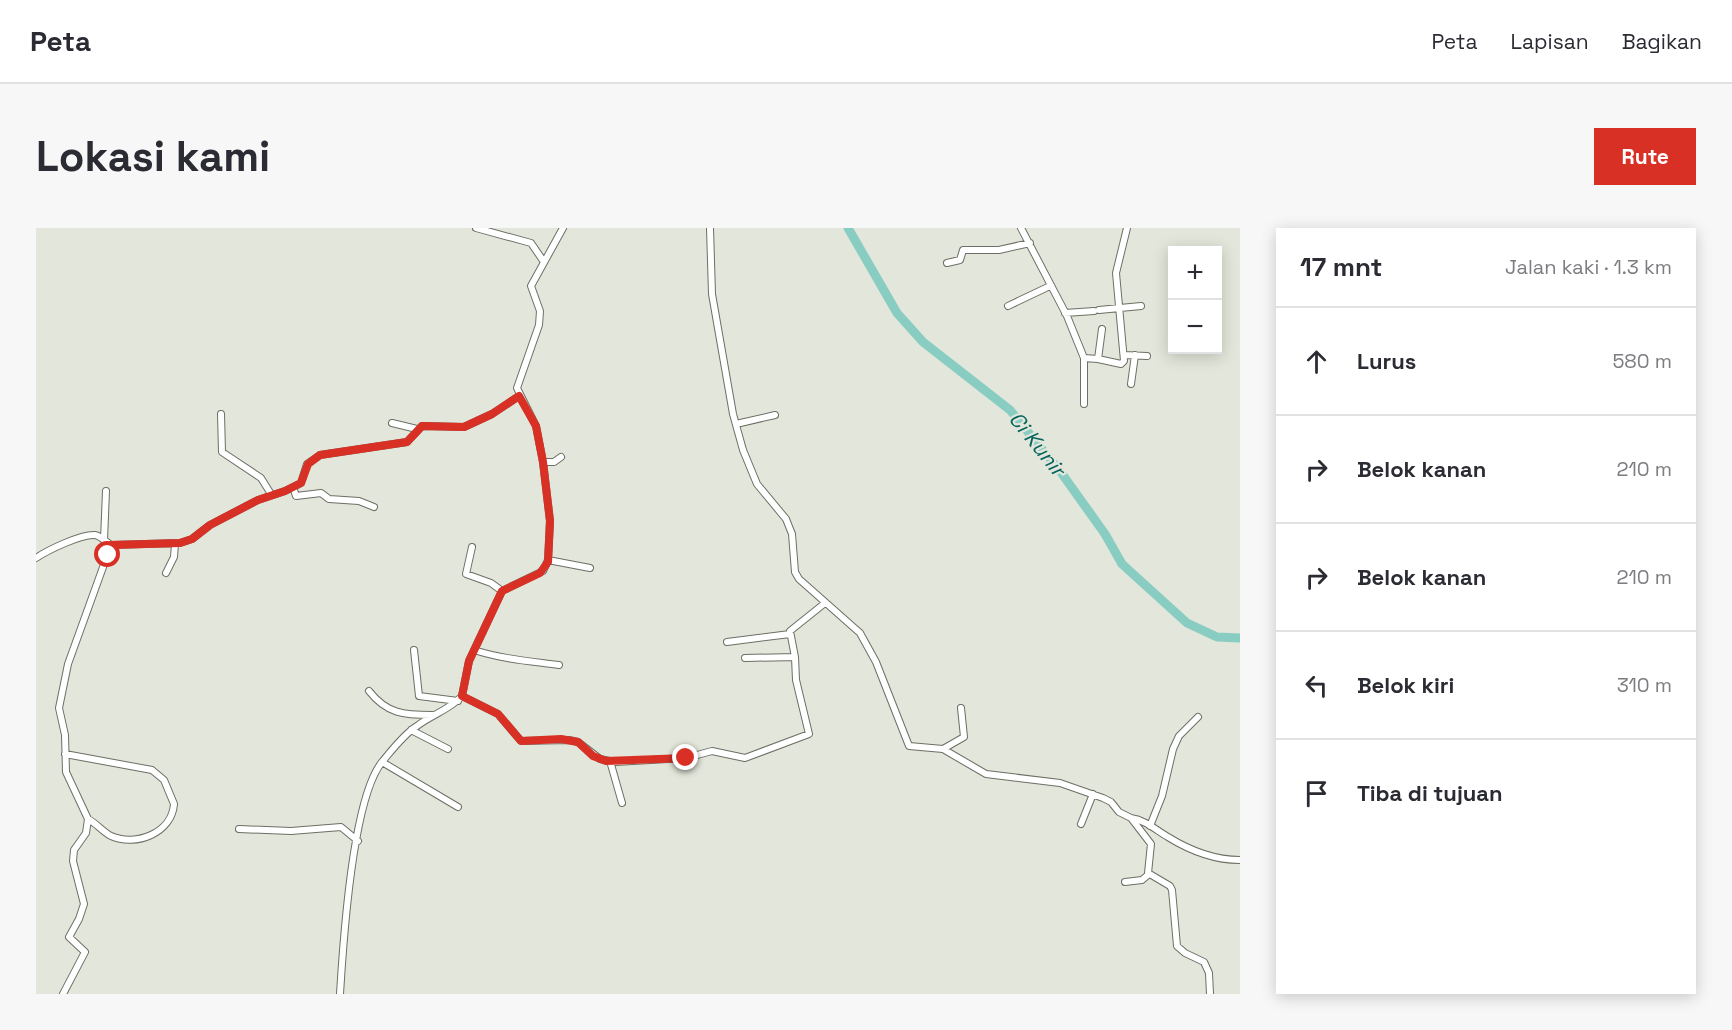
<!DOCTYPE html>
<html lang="id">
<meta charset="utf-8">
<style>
body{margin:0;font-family:"Space Grotesk",sans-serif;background:#f7f7f7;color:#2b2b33}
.controls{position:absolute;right:18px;top:18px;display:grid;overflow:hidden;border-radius:0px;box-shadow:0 3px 15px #0003}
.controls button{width:54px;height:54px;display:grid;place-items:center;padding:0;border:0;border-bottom:2px solid #e1e1e2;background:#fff;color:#2b2b33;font:30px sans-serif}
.stop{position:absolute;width:18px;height:18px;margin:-14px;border:4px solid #d93025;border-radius:50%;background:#fff}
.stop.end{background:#d93025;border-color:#fff;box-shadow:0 2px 6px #0008}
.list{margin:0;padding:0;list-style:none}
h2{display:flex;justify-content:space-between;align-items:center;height:78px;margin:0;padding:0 24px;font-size:26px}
h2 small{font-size:20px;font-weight:400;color:#7c7c81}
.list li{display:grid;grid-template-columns:39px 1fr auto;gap:18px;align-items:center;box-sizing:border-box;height:108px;padding:0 24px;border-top:2px solid #e1e1e2}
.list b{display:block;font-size:22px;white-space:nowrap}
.list em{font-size:20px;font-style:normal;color:#7c7c81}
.icon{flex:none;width:33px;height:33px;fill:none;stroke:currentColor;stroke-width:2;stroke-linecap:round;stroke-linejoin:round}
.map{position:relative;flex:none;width:1204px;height:766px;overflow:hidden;border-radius:0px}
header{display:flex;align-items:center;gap:36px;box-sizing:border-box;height:84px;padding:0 30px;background:#fff;border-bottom:2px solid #e1e1e2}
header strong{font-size:28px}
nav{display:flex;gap:33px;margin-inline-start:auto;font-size:21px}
.intro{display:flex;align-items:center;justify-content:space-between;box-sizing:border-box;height:144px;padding:0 36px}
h1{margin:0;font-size:42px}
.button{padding:15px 27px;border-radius:0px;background:#d93025;color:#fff;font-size:21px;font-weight:700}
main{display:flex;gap:36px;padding:0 36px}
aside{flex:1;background:#fff;border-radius:0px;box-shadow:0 3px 15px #0003}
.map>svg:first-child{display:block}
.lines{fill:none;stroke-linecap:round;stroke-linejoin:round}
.river{stroke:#89cdc2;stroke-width:9}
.minor-casing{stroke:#6c6f65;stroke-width:8}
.minor{stroke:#fff;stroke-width:6}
.route{stroke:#d93025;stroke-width:8}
.labels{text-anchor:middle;stroke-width:4.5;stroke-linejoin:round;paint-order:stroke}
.water-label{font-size:21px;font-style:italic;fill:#05665d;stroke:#e3e6da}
</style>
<header>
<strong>Peta</strong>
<nav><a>Peta</a><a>Lapisan</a><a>Bagikan</a></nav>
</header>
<div class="intro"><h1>Lokasi kami</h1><a class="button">Rute</a></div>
<main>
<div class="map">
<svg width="1204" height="766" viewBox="0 0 1204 766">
<rect width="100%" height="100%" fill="#e3e6da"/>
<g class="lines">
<path class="river" d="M812,0l49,85 26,29 87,68 50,61 45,63 17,30 65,59 30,14 23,1"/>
<defs>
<path id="minor" d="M440,0l55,15 13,19
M674,0l2,66 21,120 10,36 14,34 29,35 6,15 3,38 4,7 61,54 16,29 33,84 34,3 43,25 74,9 43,15 8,4 8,10 12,6 20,26 -3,29 22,13 2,4 5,56 8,7 19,9 5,11 1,21
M985,0l46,88 17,42v46
M911,35l13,-3 3,-10h36l31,-7
M972,78l42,-20
M1063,82l42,-4
M1029,85l29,-2
M1088,127l23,1
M1048,130l14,1 4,-30
M1062,131l23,5 3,-3 -8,-88 11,-45
M1095,156l4,-29
M185,186l1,38 39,26 10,16
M356,195l25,6
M700,196l39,-9
M507,234h11l7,-5
M257,259l3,9 25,-3 8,6 30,2 15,6
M68,312l2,-49
M436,319l-6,27 25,9 11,8
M0,330c12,-8 45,-24 59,-23 6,1 11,7 16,10
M512,332l42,8
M130,345l8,-16 1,-13
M691,414l63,-8
M378,422l5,46 39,5
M438,422c28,9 55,11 85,15
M709,430l50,-1
M333,463c18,23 35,24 63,24
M426,468l36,18 23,27 48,-1 9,2 22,17 15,3 71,-4 26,-7 33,7 64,-24 -13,-54 -1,-23 -5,-26 35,-28
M375,502l37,19
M907,521l21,-12 -3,-29
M29,526l87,16 12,10 10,24c-2,29 -38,43 -63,32 -8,-4 -15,-13 -23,-17
M574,533l12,42
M346,534l76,45
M1095,590c14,2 25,12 37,19 21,13 47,23 72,23
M1045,596l12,-30
M1114,598l12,-30 11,-47 6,-13 19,-19
M203,601l52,2 50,-4 17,14
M1089,654l17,-2 7,-6
M27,766l22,-42 -16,-15 10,-18 5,-15 -11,-43 1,-11 12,-17 2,-14 -22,-47 -1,-37 -6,-27 9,-44 43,-119 69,-2 12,-4 18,-14 48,-25 27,-9 16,-8 6,-19 13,-9 87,-13 15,-16 42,1 28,-13 27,-18
M304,766c3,-50 12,-195 42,-232 10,-12 22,-28 35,-36 14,-11 34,-17 45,-30l7,-35 33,-70 41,-20 5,-11 2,-39 -7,-59 -7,-36 -19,-38 22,-63 1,-14 -9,-25 32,-58"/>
</defs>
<use href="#minor" class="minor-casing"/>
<use href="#minor" class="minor"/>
</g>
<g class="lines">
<path class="route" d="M72,327l3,-10 69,-2 12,-4 18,-14 48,-25 27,-9 16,-8 7,-19 12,-9 87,-13 15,-16 42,1 28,-13 27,-18 17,30 7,36 7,59 -2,41 -8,11 -38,18 -33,70 -7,35 36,18 23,27 40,-2 17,3 15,14 13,5 80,-3"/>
</g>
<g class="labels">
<g class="water-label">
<text transform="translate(1001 216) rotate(51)" y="7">Ci Kunir</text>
</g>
</g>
</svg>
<div class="controls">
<button>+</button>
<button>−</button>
</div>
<div class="stop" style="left:72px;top:327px"></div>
<div class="stop end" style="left:650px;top:530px"></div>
</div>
<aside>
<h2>17 mnt<small>Jalan kaki · 1.3 km</small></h2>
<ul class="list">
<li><svg class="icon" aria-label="ahead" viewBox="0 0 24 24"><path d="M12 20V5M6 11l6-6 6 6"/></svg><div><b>Lurus</b></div><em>580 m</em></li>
<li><svg class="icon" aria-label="right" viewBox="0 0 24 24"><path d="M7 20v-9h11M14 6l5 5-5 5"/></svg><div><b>Belok kanan</b></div><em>210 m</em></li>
<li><svg class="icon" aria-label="right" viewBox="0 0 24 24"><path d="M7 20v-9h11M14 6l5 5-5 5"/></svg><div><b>Belok kanan</b></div><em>210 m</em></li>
<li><svg class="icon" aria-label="left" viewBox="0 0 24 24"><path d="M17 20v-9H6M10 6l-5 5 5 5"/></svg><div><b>Belok kiri</b></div><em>310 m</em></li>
<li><svg class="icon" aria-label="arrive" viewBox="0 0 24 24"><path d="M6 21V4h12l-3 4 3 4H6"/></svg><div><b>Tiba di tujuan</b></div></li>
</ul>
</aside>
</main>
